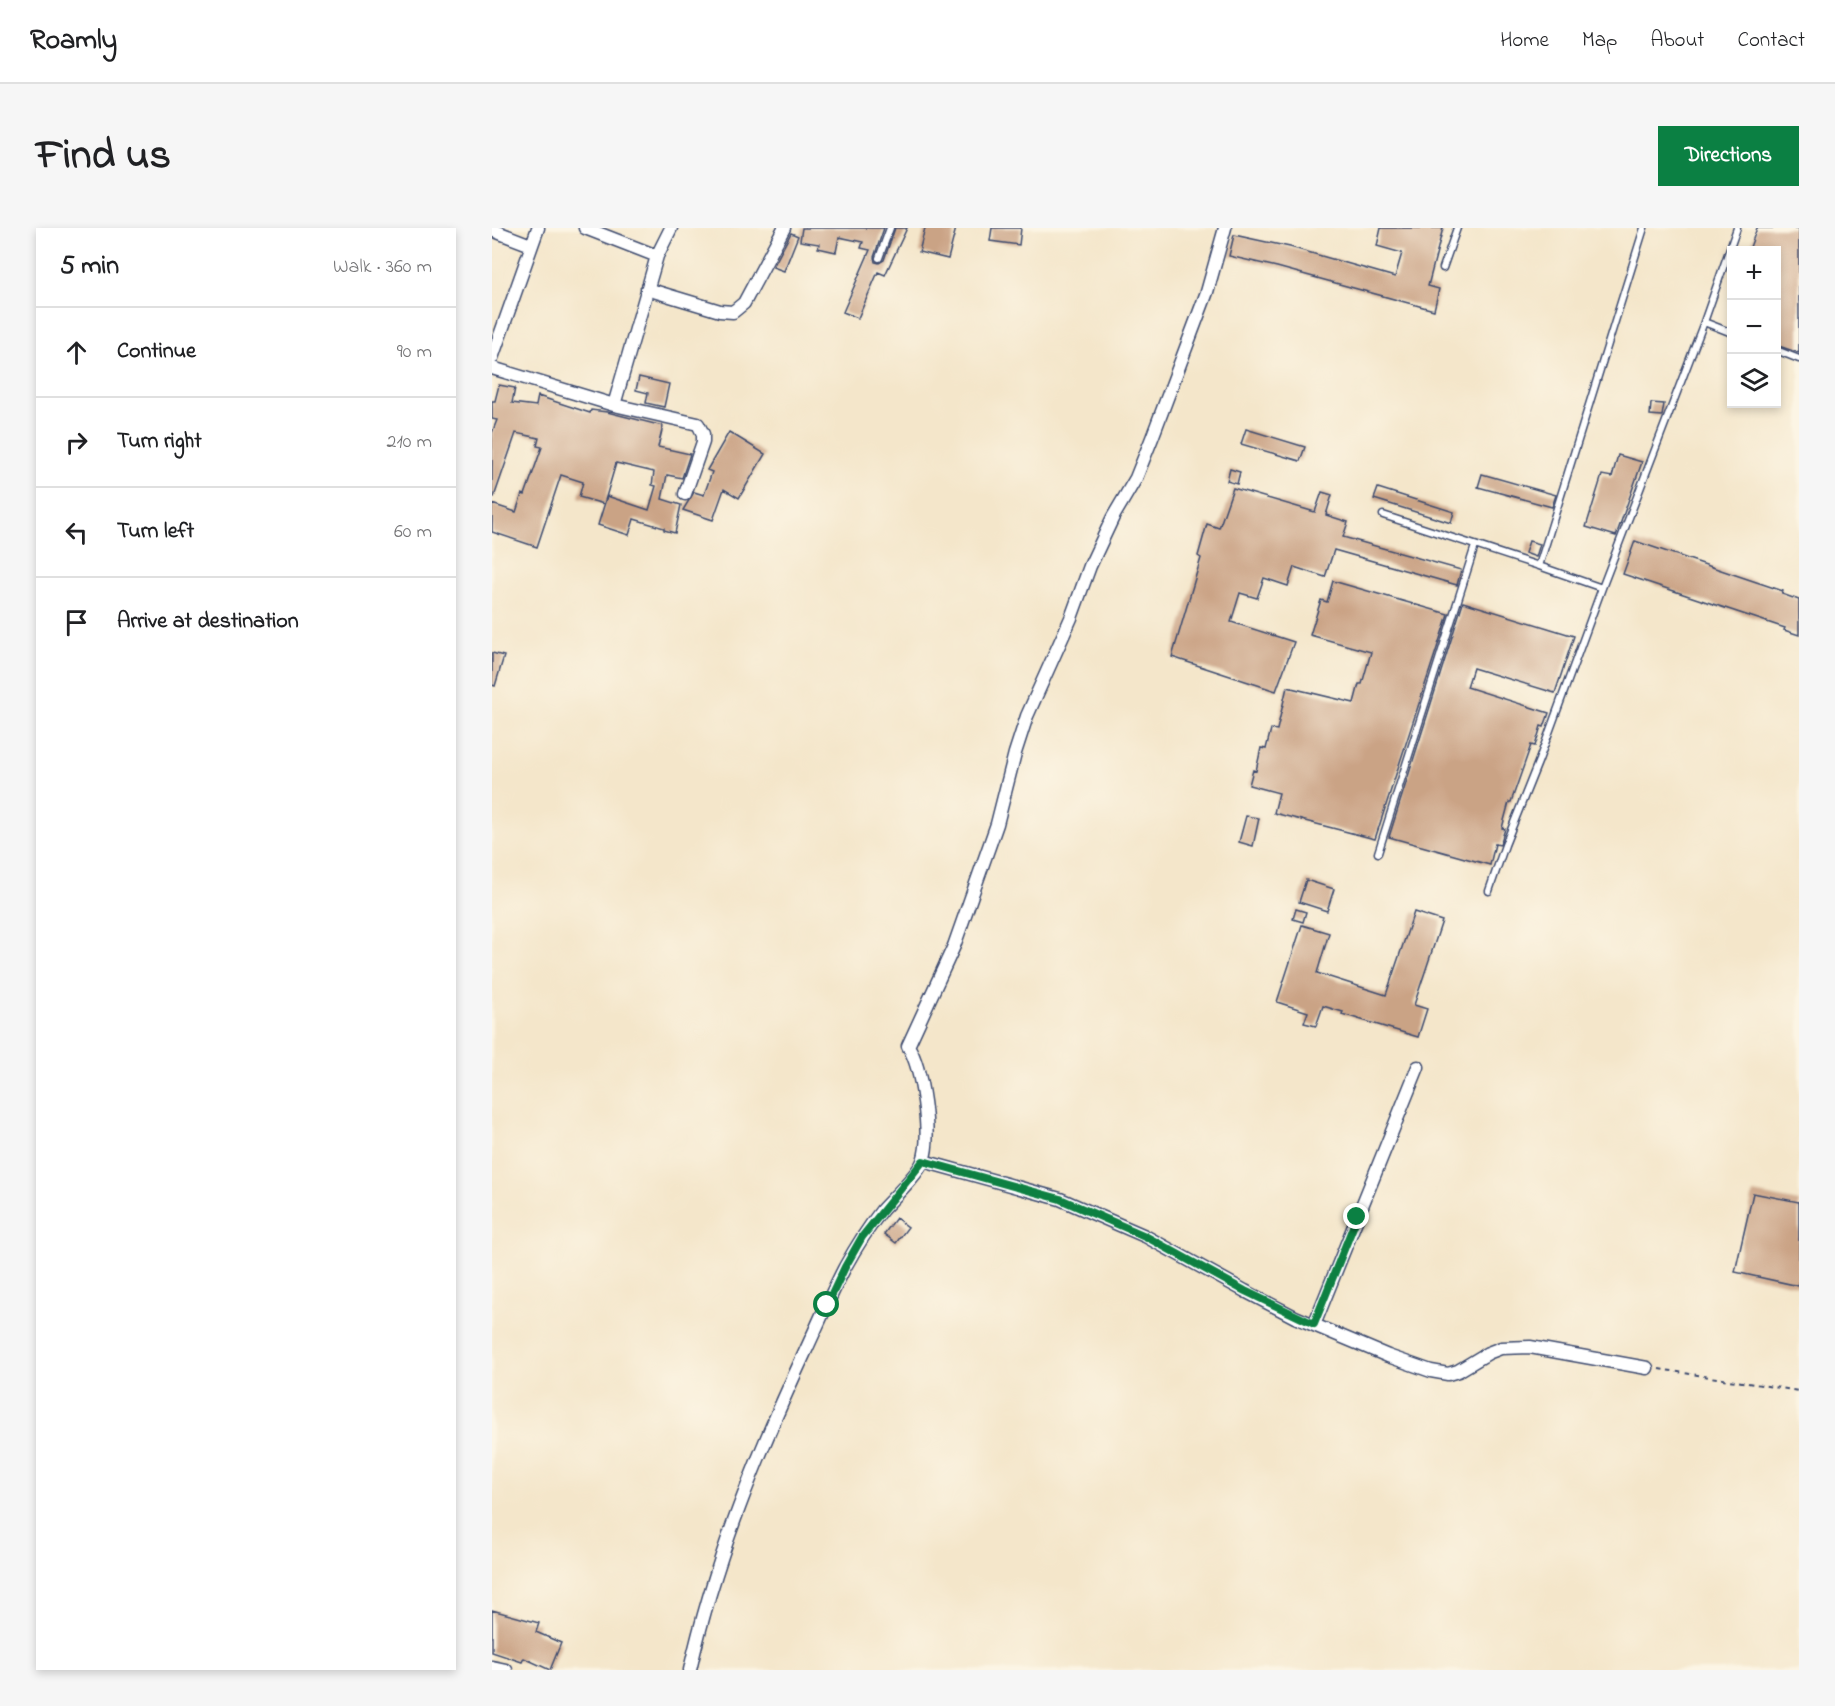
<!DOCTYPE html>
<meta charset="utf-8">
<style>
body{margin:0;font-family:"Indie Flower",sans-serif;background:#f6f6f6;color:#202124}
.controls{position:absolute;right:18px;top:18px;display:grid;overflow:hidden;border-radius:0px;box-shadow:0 3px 9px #0003}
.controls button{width:54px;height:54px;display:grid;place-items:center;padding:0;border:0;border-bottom:2px solid #e0e0e0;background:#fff;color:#202124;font:30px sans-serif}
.stop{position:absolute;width:18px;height:18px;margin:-14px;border:4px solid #0b8043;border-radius:50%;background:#fff}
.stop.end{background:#0b8043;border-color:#fff;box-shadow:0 2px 6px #0008}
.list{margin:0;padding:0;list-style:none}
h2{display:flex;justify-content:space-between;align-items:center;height:78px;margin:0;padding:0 24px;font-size:26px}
h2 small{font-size:20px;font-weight:400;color:#757577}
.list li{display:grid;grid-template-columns:39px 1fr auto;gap:18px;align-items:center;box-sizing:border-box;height:90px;padding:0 24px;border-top:2px solid #e0e0e0}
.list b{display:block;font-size:22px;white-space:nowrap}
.list em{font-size:20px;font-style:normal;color:#757577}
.icon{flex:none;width:33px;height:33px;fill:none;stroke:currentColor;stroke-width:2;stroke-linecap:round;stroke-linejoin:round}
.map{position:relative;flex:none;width:1307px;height:1442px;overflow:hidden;border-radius:0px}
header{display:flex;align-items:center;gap:36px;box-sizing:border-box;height:84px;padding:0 30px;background:#fff;border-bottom:2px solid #e0e0e0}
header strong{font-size:28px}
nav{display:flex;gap:33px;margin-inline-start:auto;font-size:21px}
.intro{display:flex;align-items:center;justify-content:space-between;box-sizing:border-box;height:144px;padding:0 36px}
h1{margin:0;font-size:42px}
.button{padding:15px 27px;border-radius:0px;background:#0b8043;color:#fff;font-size:21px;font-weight:700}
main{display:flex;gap:36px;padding:0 36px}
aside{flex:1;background:#fff;border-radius:0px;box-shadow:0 3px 9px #0003}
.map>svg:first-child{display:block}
.building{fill:#caa385}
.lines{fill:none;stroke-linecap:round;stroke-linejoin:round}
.lane-casing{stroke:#3c4a6e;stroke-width:9}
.street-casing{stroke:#3c4a6e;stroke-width:15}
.path{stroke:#3c4a6e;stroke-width:2;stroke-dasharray:4.5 4.5;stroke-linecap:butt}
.lane{stroke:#fff;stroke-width:6}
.street{stroke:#fff;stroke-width:12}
.route{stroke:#0b8043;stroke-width:8}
</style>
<header>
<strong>Roamly</strong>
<nav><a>Home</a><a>Map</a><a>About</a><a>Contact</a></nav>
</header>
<div class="intro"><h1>Find us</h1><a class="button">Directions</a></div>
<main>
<aside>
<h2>5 min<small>Walk · 360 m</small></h2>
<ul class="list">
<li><svg class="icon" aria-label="ahead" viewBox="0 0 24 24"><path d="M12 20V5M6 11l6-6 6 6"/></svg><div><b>Continue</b></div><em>90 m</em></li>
<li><svg class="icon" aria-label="right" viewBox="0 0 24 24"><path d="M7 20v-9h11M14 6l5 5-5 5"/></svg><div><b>Turn right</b></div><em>210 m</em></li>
<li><svg class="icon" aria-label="left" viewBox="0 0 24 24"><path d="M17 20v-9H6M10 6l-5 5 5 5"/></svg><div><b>Turn left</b></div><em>60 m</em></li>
<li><svg class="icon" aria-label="arrive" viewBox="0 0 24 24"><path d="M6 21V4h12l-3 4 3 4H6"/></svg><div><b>Arrive at destination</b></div></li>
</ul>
</aside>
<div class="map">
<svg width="1307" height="1442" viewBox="0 0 1307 1442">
<rect width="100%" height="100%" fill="#fcf5e5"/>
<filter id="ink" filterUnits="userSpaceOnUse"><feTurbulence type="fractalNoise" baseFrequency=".0167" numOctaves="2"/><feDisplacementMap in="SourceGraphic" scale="12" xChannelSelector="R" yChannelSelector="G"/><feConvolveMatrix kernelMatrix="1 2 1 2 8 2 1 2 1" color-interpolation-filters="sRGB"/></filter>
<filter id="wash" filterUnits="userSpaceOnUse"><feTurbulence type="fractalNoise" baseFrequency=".008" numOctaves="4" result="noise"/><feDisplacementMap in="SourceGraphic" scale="24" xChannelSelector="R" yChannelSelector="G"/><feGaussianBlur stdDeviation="1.35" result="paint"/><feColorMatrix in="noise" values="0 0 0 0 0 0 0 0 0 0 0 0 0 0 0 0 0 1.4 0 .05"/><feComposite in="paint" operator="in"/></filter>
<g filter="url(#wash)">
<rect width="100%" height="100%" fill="#f4e6ca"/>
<g id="blocks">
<path class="building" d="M310,0h82l-10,29 1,5 4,1 5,-3 11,-32h12l-22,47 -7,-3 -20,46 -15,-6 27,-62 -9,-2 2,-6 -24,-5 -3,15 -18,-4 1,-4 -19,-3z
M433,0h31l-8,31 -29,-7z
M500,0h29l-2,17 -29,-4z
M889,0h62l-15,58 11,3 -5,21 -157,-43 -48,-11 5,-21 56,12 105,30 7,-24 -25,-7z
M1265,0h42v125l-23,-8v-95h-27z
M299,5l7,3 -14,35 -11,-4z
M147,149l30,7 -5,23 -18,-4 2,-10 -12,-3z
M7,157l16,3 -3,15 24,3 2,-10 52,17 1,-3 16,2 56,14 -5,21 32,7 -8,24 -15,-3 -5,24 19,6 -6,28 -11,-3v-2l-30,-9 -5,16 -31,-10 9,-29 42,14 7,-24 -4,-1 2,-13 -38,-9 -12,41 -25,-7 4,-15 -22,-7 -24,72 -45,-15v-28l24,8 6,-18 3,1 17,-48 -5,-1 2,-8 -23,-5 -22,64h-2v-64l5,-13 -5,-1v-18h3z
M1159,175l13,1 -2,12 -12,-1z
M754,201l59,18 -5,14 -59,-17z
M237,204l36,22 -26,44 -15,-9 -11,31 -30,-10 11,-18 10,3 8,-23 -5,-2z
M1126,227l24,7 -26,74 -30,-9 16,-52 10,2z
M738,241l10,3 -3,12 -10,-3z
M990,246l74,21 -4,12 -74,-20z
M741,260l82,24 7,-20 10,3 -6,20 22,7 -5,15 118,33 -4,15 -123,-35 -9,27 -31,-10 -6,19 -24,-8 -7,20 -17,-5 -9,29 63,20 -18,49 -104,-34 29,-99 -3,-2 9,-32 12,4z
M886,260l76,24 -3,11 -77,-24z
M1037,313l11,3 -4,13 -11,-4z
M1143,313l148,50 -1,3 17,6v35l-15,-5 1,-2 -162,-54z
M841,353l115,33 -73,225 -101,-26 5,-20 -30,-8 4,-15 3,1 5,-23 5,1 5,-20 6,1 10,-43 67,16 5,-19h3l9,-32 -61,-17 11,-35 6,2z
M971,374l111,34 -19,57 -82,-25 -6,19 82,26 -5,14 -3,-1 -6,20 -4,-1 -20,57h-2l-7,26 3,1 -1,3 -4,13 -5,-1 -5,21 -101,-28z
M0,425l12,3 -9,30 -3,-1z
M754,588l13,2 -6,28 -14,-4z
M814,652l28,9 -7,22 -28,-9z
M804,681l10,3 -3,10 -10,-3z
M922,684l28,9 -28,84 13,4 -9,28 -76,-23 1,-2 -20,-6 -7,20 -12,-3 4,-11 -31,-10 25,-77 27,8 -12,40 69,22z
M1261,965l46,9v84l-64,-14z
M404,990l12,9 -12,16 -12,-9z
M0,1382l47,13 -3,9 25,11 -11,27 -26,-12 -2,4 -30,-10z"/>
</g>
</g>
<g filter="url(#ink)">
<use href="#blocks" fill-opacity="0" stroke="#3c4a6e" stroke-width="1.5"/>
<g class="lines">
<defs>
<path id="lane" d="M387,30l11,-30
M951,40l14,-40
M1212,94l28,11
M1284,122l23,9
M891,287l156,51 105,-338
M1047,338l63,22
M886,625l97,-307
M997,663l16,-46 34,-85 63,-172 102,-266 33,-94"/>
<path id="street" d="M93,0l72,28
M0,2l39,15
M155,61l73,22 13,1 11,-9 40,-75
M0,130l46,-130
M0,140l122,37 84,19 5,10v8l-18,52
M122,177l43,-149 14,-28
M431,933l137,38 85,37 100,55 50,26 93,39 43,15 17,3 10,-3 30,-18 13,-5 29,-1 117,21
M822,1097l104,-258
M0,1439l14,3
M198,1442c25,-112 68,-217 116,-320 13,-28 25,-56 39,-83 11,-20 23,-39 37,-57 10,-11 37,-37 41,-49 9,-25 -1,-93 -15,-115l46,-100 43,-122 18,-71 12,-37 44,-98 19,-52 23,-49 23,-39 16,-40 55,-146 18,-64"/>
</defs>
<use href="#lane" class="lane-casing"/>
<use href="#street" class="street-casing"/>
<path class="path" d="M1167,1141l140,22"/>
<use href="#lane" class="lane"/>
<use href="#street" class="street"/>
</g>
</g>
<g class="lines" filter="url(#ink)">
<path class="route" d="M335,1077l18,-38 17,-30 61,-76 137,38 85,37 100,55 69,33 43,-107"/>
</g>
</svg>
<div class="controls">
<button>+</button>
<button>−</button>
<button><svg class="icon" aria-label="layers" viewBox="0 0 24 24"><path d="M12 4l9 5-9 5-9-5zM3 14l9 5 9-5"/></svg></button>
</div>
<div class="stop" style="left:335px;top:1077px"></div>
<div class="stop end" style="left:865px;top:989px"></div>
</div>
</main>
